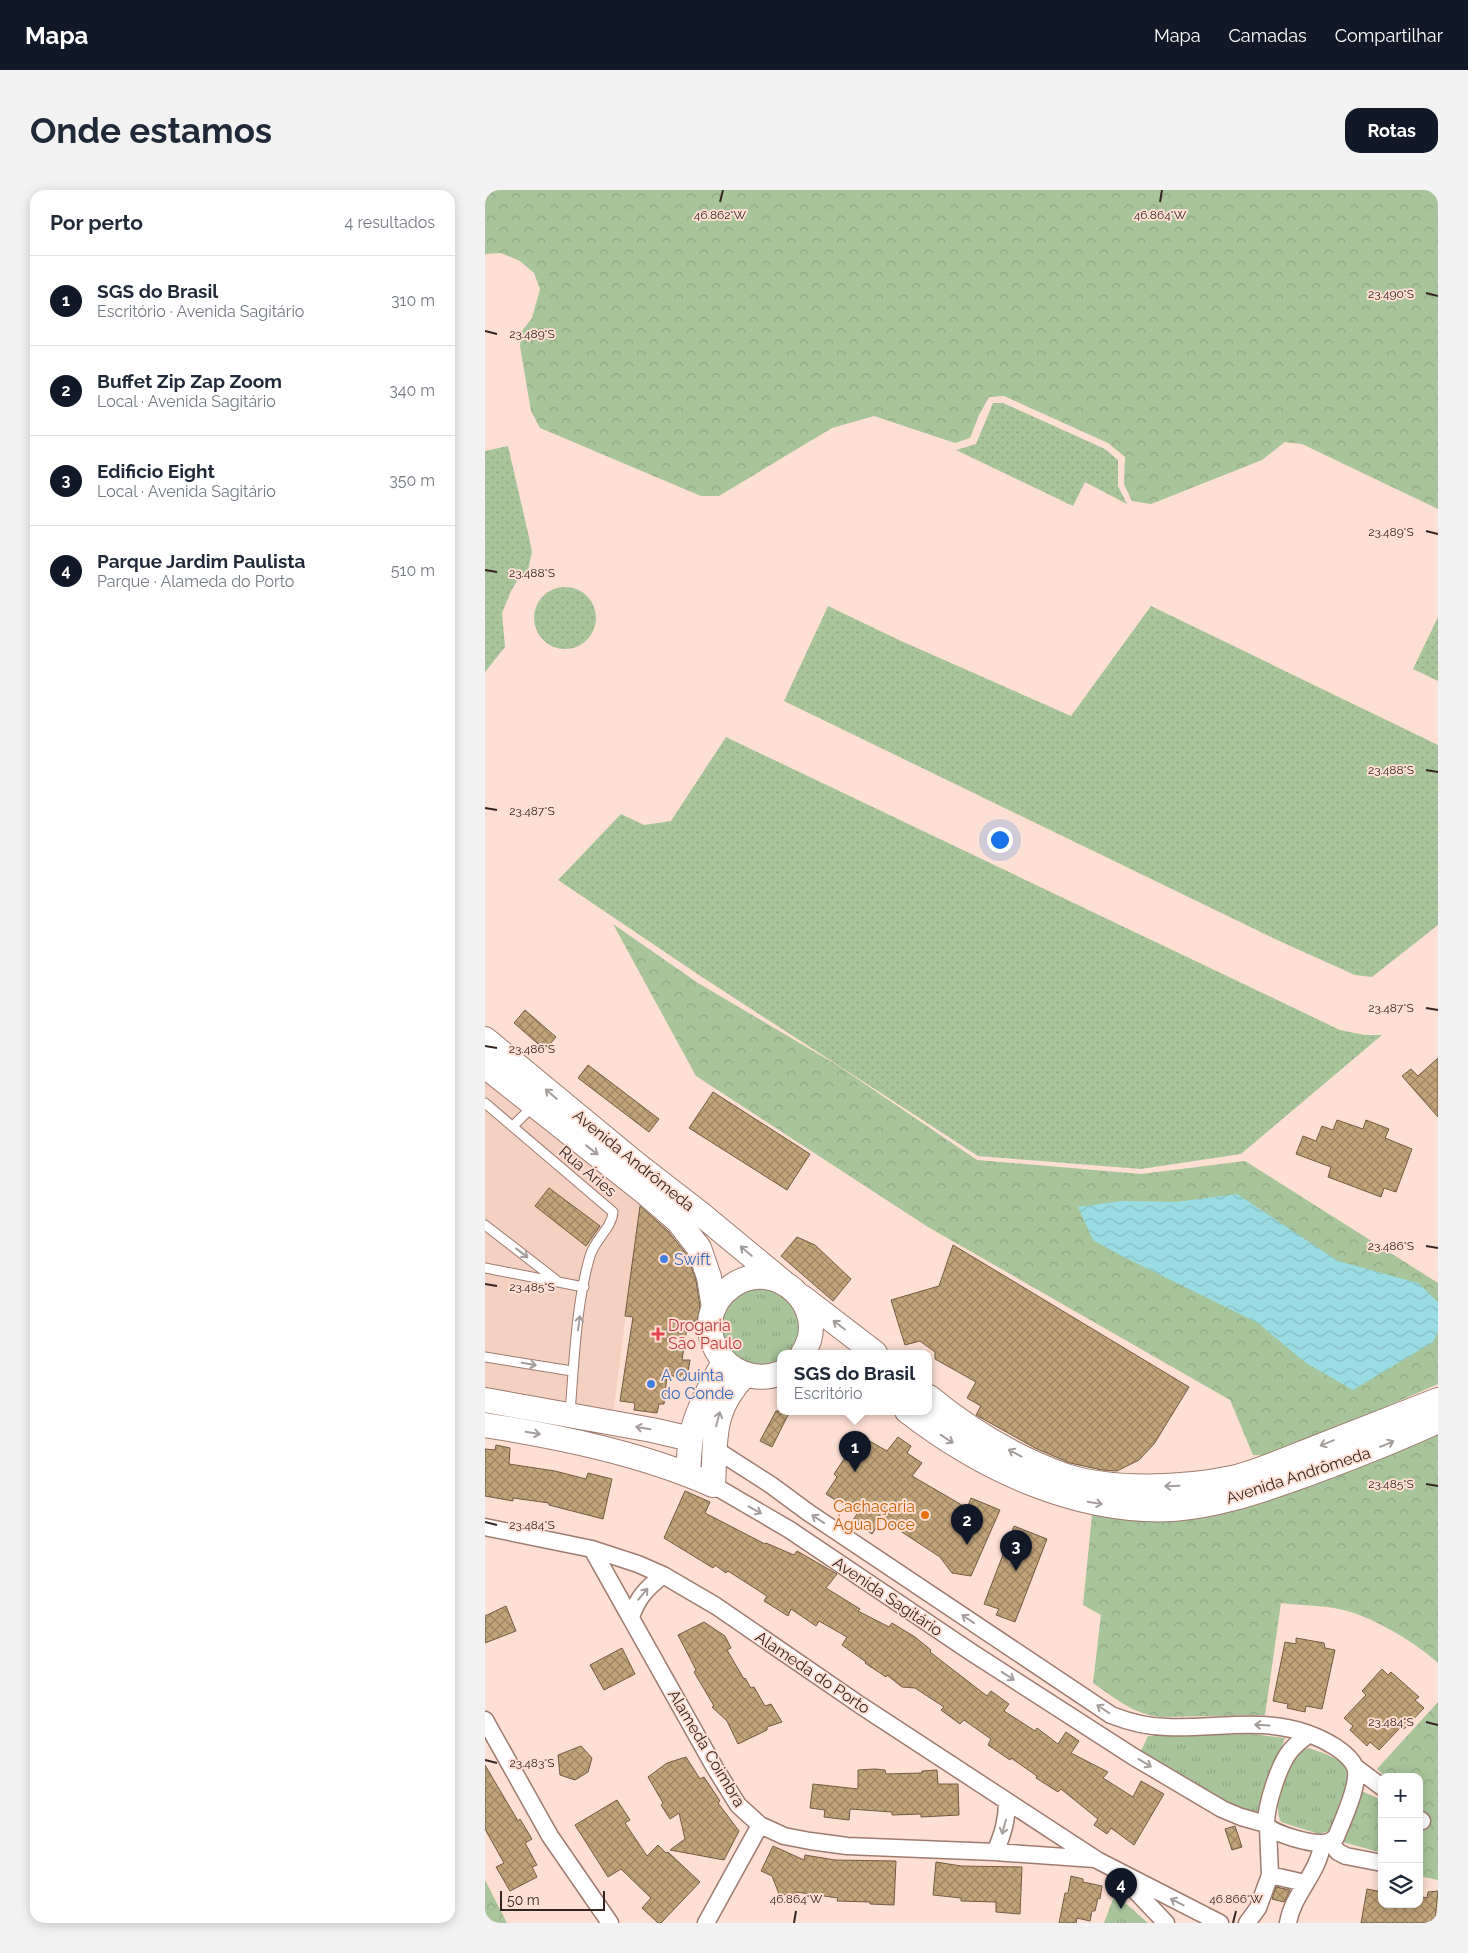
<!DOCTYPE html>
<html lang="pt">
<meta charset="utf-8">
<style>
body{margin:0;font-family:Raleway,sans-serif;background:#f2f2f3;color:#1f2937}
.controls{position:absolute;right:15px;bottom:15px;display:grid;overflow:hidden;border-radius:10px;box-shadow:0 2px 12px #0003}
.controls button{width:45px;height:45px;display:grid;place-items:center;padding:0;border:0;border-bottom:1px solid #e0e1e3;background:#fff;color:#1f2937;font:25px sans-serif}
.scale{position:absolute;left:15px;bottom:12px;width:105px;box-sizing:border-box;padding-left:5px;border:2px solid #342520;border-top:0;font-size:14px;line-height:18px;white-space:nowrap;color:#342520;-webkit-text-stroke:4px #fedfd3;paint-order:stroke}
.you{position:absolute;left:514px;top:649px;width:18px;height:18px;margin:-12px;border:4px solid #fff;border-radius:50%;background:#1a73e8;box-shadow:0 0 0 8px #1a73e833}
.badge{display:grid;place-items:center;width:32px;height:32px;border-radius:50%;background:#111827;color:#fff;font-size:16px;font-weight:700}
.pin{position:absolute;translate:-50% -41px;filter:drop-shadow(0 1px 2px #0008)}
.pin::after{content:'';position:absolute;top:26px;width:18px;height:15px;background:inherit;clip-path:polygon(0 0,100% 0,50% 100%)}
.popup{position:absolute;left:292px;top:1160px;width:155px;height:65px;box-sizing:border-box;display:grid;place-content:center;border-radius:10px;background:#fff;filter:drop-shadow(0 1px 4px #0005);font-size:16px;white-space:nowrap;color:#747a83}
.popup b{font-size:19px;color:#1f2937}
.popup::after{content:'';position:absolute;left:50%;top:100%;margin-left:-10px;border:10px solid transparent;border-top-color:#fff}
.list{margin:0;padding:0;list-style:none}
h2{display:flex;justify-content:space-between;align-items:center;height:65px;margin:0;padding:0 20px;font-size:21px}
h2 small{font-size:16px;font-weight:400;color:#747a83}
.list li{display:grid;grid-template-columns:32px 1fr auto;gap:15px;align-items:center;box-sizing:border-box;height:90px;padding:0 20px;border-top:1px solid #e0e1e3}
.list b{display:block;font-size:19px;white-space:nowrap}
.list p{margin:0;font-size:16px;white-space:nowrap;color:#747a83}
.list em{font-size:16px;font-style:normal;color:#747a83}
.icon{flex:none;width:28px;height:28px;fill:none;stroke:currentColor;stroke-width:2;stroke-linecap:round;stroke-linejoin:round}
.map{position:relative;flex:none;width:953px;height:1733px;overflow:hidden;border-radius:15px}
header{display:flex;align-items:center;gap:30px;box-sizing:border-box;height:70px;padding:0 25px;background:#111827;color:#fff}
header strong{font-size:24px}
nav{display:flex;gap:28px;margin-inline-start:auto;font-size:18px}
.intro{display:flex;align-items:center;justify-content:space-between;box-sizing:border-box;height:120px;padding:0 30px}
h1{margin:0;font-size:35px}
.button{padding:12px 22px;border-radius:15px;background:#111827;color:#fff;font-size:18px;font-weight:700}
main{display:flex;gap:30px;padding:0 30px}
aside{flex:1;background:#fff;border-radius:15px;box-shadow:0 2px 12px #0003}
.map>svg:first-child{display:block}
.built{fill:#f4d0c1}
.grass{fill:url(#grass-dots)}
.forest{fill:url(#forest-crowns)}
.park{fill:url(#park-tufts)}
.water{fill:url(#water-waves)}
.building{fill:url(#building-cross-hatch);stroke:#705d42}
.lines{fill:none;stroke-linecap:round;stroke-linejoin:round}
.lane-casing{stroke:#9e7b6e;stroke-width:11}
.street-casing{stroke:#9e7b6e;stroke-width:19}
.secondary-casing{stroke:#9e7b6e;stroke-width:26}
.lane{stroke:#fff;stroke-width:9}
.street{stroke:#fff;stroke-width:16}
.secondary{stroke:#fff;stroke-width:24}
.oneway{stroke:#a49d9b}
.ticks{fill:none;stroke:#342520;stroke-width:2}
.shop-dot{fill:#3f7fe0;stroke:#fedfd3;stroke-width:2}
.health-dot{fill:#e0444e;stroke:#fedfd3;stroke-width:2}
.food-dot{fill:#e8710a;stroke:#fedfd3;stroke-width:2}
.labels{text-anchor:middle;stroke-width:4;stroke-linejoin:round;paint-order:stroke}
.street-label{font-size:16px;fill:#342520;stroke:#fedfd3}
.shop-label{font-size:16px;fill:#366cbe;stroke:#fedfd3;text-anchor:start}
.health-label{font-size:16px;fill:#be3a42;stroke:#fedfd3;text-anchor:start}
.food-label{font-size:16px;fill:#c56008;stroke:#fedfd3;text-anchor:end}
.ticks-label{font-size:12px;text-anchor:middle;fill:#342520;stroke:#fedfd3;stroke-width:4;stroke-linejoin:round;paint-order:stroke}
</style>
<header>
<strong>Mapa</strong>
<nav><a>Mapa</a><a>Camadas</a><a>Compartilhar</a></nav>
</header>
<div class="intro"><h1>Onde estamos</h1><a class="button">Rotas</a></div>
<main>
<aside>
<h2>Por perto<small>4 resultados</small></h2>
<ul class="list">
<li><span class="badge">1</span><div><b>SGS do Brasil</b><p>Escritório · Avenida Sagitário</p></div><em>310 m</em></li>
<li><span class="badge">2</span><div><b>Buffet Zip Zap Zoom</b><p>Local · Avenida Sagitário</p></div><em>340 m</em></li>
<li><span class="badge">3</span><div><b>Edificio Eight</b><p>Local · Avenida Sagitário</p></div><em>350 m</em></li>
<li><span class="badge">4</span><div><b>Parque Jardim Paulista</b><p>Parque · Alameda do Porto</p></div><em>510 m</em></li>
</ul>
</aside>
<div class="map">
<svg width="953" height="1733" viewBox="0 0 953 1733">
<defs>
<pattern id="grass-dots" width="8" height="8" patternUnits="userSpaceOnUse" patternTransform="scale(1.25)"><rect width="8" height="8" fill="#a7c49a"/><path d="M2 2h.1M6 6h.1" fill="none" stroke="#90a884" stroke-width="1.8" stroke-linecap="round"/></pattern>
<pattern id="forest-crowns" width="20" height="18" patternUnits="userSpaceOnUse" patternTransform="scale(1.25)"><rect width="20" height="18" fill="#a7c49a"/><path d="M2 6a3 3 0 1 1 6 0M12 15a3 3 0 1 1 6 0" fill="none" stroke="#90a884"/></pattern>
<pattern id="park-tufts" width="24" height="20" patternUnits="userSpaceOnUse" patternTransform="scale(1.25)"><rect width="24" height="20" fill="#a7c49a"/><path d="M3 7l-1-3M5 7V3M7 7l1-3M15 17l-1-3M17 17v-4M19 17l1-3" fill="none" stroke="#90a884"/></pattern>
<pattern id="water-waves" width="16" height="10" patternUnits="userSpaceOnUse" patternTransform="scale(1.25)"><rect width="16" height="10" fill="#9adce3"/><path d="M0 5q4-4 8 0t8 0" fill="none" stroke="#85bdc2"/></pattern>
<pattern id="building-cross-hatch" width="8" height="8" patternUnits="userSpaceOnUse" patternTransform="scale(1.25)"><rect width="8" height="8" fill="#c2a47a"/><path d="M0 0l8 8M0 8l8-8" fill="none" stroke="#9e8564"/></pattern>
</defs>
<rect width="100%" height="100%" fill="#fedfd3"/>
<path class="built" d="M0,883l156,123 -28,219 -128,-21z"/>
<path class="grass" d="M508,213h10l102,46 13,11v26l9,18 -42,-22 -12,24 -117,-56 20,-6z
M23,256l21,91 3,15 -4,18 -9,8 -8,13 -9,22 3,34 -20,25v-221z
M49 428a31 31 0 1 1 62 0a31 31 0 1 1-62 0Z
M343,416l73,35 170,75 80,-110 287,139v180l-66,52 -17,-2 -78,-35 -493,-239z
M953,427v64l-25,-12z
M241,547l614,293 25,5h17l-141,119 -100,15 -163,-13 -276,-179 -144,-97 63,-66 23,11 27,-4z"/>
<path class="forest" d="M0,0h953v319l-136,-65 -17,-2 -23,18 -111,44 -19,-3 -8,-17 1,-27 -17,-14 -104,-47 -15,1 -10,18 -9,23 -15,5 -81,-27 -42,12 -113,68h-18l-161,-68 -9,-17 -11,-65 2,-15 10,-13 8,-29 -6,-16 -14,-12 -19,-8 -16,1z
M128,734l85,59 139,82 140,95 164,14 104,-13 193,122v101l-164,72 -21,-1 -23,-55 -302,-173 -232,-151z
M953,1244v229c-22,-20 -56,-40 -84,-50 -22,-8 -50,-7 -73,-10l-16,112 -105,2c-27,-3 -45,-19 -67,-34l8,-68 -18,-10 9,-90 52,2 80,-10 129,-37z
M953,1512v178l-19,-4v-47l12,-10 -12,-12v-30h-33l-9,-8z
M874,1600l23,10v53l-39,-11z
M0,1690l2,4 20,39h-22z"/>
<path class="park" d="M274,1094l28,9 16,25 -8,35h-14v13l-17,6 -39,-16 -8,-40 6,-13z
M767,1544l33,4 -8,22 -16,60 -23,-7 -98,-60 8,-17z
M824,1558l17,6 22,11 2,8 -18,57 -13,4 -38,-12c-10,-21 5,-52 17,-71z
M630,1704l33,29h-44z"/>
<path class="water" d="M752,1004l101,67 80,22 20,19v30l-5,10 -80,48 -47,-27 -48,-40 -138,-68 -27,-15 -15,-33 44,-6 54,1z"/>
<path class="building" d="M40,820l31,27 -11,13 -31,-27z
M953,868v59l-36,-41 9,-7 7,7z
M103,875l71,54 -10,13 -71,-54z
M228,902l97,62 -23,36 -98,-62z
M852,930l26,9 3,-9 23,9 -4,9 27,11 -16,43 -12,-4 -3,9 -53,-20 3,-10 -35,-13 7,-18 13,5 6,-15 11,4z
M64,998l51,38 -14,20 -51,-40z
M155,1016l28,25 19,24 9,25 4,27 -3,15 -9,-1 -6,39h8l-3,18 -20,-3 -3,29h-5l-2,9 -23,-3 1,-7 -15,-2 13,-84 -8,-1z
M312,1047l18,8 36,34 -18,22 -52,-45z
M468,1055l236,142 -35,57 -15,16 -22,11 -15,-1 -32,-7 -35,-15 -59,-33 5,-9 -14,-8 9,-16 -41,-23v-7l-15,-11 -15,4 -14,-45 48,-14z
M291,1221h14l-18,36 -12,-6z
M413,1247l13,9 -4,7 15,10 -10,13 55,32 4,-10 29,12 -29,66 -19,-3 -12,-16 -58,-38 -10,15 -19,-14 4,-6 -31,-20 11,-17 -3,-3 12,-18 7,4 13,-21 21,12z
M11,1255l14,3 -1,16 46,7 31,8 2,-6 24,6 -9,40 -54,-14v-2l-36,-5v3l-28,-5v-47l10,1z
M200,1301l25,11 -5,11 60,31 1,-1 28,12 3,-4 40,23 -11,14 34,21 -2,2 31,16 3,-4 23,14 16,13 -1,2 57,44 4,-5 18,13 -5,7 31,20 2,-3 21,16 8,-12 13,9 -8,12 37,19 -5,6 30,19 8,-16 23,13 -30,51 -23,-17 -4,6 -13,-9 4,-6 -37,-30 -3,3 -22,-14 1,-2 -26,-18 -1,2 -22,-15 3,-6 -27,-19 -4,4 -19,-14 3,-3 -29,-19 -13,-1 -15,-12 -1,2 -21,-14 1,-1 -24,-17 5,-8 -28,-16 -3,5 -25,-17 -3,7 -24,-15 3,-5 -39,-25 -2,2 -11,-8 -2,3 -49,-30z
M529,1336l33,13 -32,83 -19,-7 3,-6 -15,-5z
M21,1416l10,25 -31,12v-27z
M219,1432l21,14 6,12 -4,2 17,29 1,-1 6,10 3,-1 11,19 6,-2 11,18 -15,5v3l-29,14 -11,-23 -15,-14 2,-1 -20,-34 2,-2 -18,-35z
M811,1448l28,5 1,5 10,2 -13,59 -16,-3 -1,6 -18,-4 1,-4 -15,-3 12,-59 11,2z
M137,1458l13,26 -31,16 -14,-25z
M897,1479l6,6 3,-3 28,25 -4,3 9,8 -20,21 -3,-2 -22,23 -9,-8 -3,4 -17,-16 3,-4 -9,-8 22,-23 -4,-4z
M96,1556l11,12 -4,14 -13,8 -15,-5 -2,-20z
M201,1567l14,22 4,-2 16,24 -2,2 21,28 -15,29 -54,-10 15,-11 -6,-26 -9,6 -9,-14 2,-2 -15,-26 19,-14z
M0,1575l33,56 2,-2 12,20 -7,4 12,22 -5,2 5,10 -27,14 -14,-24 8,-4 -19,-34z
M390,1579l10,1 1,4 36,-1v-2l15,-1 1,14h20l1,31 -38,2v-3l-29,1v-3l-42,-3 -1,11 -25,-3 1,-7 -15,-2 3,-24 45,5v-19z
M132,1610l13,20 -5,3 22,33 11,-11 8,8 2,-1 32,30 -39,41h-3l-16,-15 9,-10 -30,-29 -13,8 -33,-52z
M750,1636l7,21 -10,3 -7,-21z
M288,1656l31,14 1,-5 30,5 61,1 -2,44 -24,-1v-2l-33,-1 1,-3 -42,-6 -1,4 -16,-2 -7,-18 -11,-5z
M451,1672l25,4 61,1 -2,47 -24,-2v-10l-35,-1v-3l-28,-3z
M586,1686l12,3v3l19,4 -2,13 -2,-1 -3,13h-3l-2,10 -13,-3 -1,5h-17l6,-30h3z
M791,1697l14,3 -6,12 -12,-3z
M882,1699l15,3v12h37v-8l8,2 1,-6 10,-1 -3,30 -4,-1v3h-70z"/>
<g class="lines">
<defs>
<path id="lane" d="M0,913l128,109c-1,16 -18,27 -23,44 -14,47 -16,108 -20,157
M28,936l21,-21
M0,1035l71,55
M0,1078l99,19
M0,1167l87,14"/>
<path id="street" d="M230,1259l56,36 38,28 302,202c18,7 37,12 56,12 48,2 96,-10 142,7
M228,1295l77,45 181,122 163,105 88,52 19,8 25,7
M0,1337l107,22 46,15 25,11 53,31 144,99 237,155 123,63
M107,1359l123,219 23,37 22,20 24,11 26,5 37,5 148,6 100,7
M146,1427c7,-20 15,-28 32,-42
M0,1530l65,116 60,87
M824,1544c14,5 40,18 46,33 6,15 -13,55 -19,70 -4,4 -9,6 -14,6 -11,1 -50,-9 -56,-19 0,-19 13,-60 25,-74 5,-6 12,-11 18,-16z
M870,1577l27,20
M934,1629l3,2
M845,1652l8,10 8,4 36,7
M510,1662c8,-18 12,-32 12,-51
M785,1685l35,8
M641,1691l40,42
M221,1733l54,-98
M762,1733l11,-15 12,-33 -2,-47
M803,1733c5,-30 31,-50 34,-79"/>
<path id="secondary" d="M0,849l150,124 67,52 81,67
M0,876l157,124 36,31 21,27 10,29 5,31
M317,1107l73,56
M296,1183c-56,21 -99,-52 -49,-87 43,-31 100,22 71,67
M444,1207c41,34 87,61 137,79 46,15 119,12 166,2 26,-6 60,-21 86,-31 40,-16 80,-31 120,-47
M0,1210l167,30 39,9
M422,1221c75,58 170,103 267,98 40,-3 80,-16 117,-29 50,-18 99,-37 147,-59
M0,1235c76,12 158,29 228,60 3,-46 -3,-74 32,-110
M203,1284c1,-12 1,-24 3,-36 5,-27 20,-52 33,-76"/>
</defs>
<use href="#lane" class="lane-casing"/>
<use href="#street" class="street-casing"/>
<use href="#secondary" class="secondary-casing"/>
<use href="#lane" class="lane"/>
<use href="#street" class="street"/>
<use href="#secondary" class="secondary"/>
</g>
<defs><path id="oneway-shaft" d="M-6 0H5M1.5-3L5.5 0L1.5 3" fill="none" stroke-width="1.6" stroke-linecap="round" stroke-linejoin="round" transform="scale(1.25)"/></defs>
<g class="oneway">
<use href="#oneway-shaft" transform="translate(66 904) rotate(-140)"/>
<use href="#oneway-shaft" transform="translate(107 960) rotate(38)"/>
<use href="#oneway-shaft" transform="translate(261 1061) rotate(-140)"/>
<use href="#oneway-shaft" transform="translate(37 1063) rotate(38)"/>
<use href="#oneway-shaft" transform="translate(94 1133) rotate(-82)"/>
<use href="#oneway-shaft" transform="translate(354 1135) rotate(-143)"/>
<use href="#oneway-shaft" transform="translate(44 1174) rotate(9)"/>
<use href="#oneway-shaft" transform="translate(233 1229) rotate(-75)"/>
<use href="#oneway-shaft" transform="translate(158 1238) rotate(-170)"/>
<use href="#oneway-shaft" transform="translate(48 1243) rotate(9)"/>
<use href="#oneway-shaft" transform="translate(462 1249) rotate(34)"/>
<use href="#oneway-shaft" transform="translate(842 1253) rotate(158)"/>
<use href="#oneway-shaft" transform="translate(902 1254) rotate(-23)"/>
<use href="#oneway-shaft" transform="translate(530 1263) rotate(-152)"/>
<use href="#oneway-shaft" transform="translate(687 1296) rotate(178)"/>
<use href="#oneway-shaft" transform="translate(610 1313) rotate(10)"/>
<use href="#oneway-shaft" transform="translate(270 1320) rotate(29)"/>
<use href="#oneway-shaft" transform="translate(333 1329) rotate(-146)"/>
<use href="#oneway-shaft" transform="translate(158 1404) rotate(-50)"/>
<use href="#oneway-shaft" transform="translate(483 1429) rotate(-146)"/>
<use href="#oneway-shaft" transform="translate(523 1486) rotate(33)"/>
<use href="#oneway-shaft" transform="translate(618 1519) rotate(-146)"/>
<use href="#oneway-shaft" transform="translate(777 1535) rotate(-177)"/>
<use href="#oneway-shaft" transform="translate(660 1573) rotate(31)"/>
<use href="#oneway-shaft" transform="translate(519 1637) rotate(105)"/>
<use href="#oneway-shaft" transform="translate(692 1712) rotate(-153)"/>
</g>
<path class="ticks" d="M235,12l3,-12M675,12l2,-12M941,103l12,3M0,141l12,3M941,341l12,3M0,380l12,2M941,580l12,2M0,618l12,2M941,818l12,2M0,856l12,2M941,1056l12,2M0,1094l12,2M941,1294l12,2M0,1332l12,3M941,1532l12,3M0,1570l12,3M309,1733l2,-12M748,1733l3,-12"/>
<g class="shop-dot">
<circle cx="179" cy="1069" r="5"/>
<circle cx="166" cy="1194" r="5"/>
</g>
<path class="health-dot" d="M170.5 1136.5h5v5h5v5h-5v5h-5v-5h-5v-5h5z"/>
<circle class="food-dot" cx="440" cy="1325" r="5"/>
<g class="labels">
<g class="street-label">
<text transform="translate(149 970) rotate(39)" y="6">Avenida Andrômeda</text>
<text transform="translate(103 981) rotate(40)" y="6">Rua Áries</text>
<text transform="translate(813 1285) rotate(-18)" y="6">Avenida Andrômeda</text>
<text transform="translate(403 1406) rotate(34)" y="6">Avenida Sagitário</text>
<text transform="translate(328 1482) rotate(34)" y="6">Alameda do Porto</text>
<text transform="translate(222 1558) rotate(59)" y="6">Alameda Coimbra</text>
</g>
<g class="shop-label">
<text x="189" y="1075">Swift</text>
<text x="176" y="1191">A Quinta<tspan x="176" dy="18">do Conde</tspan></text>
</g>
<g class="health-label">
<text x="183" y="1141">Drogaria<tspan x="183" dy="18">São Paulo</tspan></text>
</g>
<g class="food-label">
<text x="430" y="1322">Cachaçaria<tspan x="430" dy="18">Água Doce</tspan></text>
</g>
</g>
<g class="ticks-label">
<text x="235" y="29">46.862°W</text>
<text x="675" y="29">46.864°W</text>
<text x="906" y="108">23.490°S</text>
<text x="47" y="148">23.489°S</text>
<text x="906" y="346">23.489°S</text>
<text x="47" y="387">23.488°S</text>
<text x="906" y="584">23.488°S</text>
<text x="47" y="625">23.487°S</text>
<text x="906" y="822">23.487°S</text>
<text x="47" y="863">23.486°S</text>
<text x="906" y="1060">23.486°S</text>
<text x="47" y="1101">23.485°S</text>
<text x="906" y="1298">23.485°S</text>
<text x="47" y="1339">23.484°S</text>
<text x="906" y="1536">23.484°S</text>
<text x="47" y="1577">23.483°S</text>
<text x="311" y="1713">46.864°W</text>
<text x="751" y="1713">46.866°W</text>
</g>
</svg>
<div class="controls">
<button>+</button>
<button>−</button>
<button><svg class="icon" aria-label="layers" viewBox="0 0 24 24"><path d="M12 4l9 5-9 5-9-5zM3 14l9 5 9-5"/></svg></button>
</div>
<div class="scale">50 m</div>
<div class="you"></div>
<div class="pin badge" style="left:370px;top:1282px">1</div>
<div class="popup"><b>SGS do Brasil</b>Escritório</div>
<div class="pin badge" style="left:482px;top:1355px">2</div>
<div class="pin badge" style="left:531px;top:1381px">3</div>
<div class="pin badge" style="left:636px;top:1719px">4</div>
</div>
</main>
